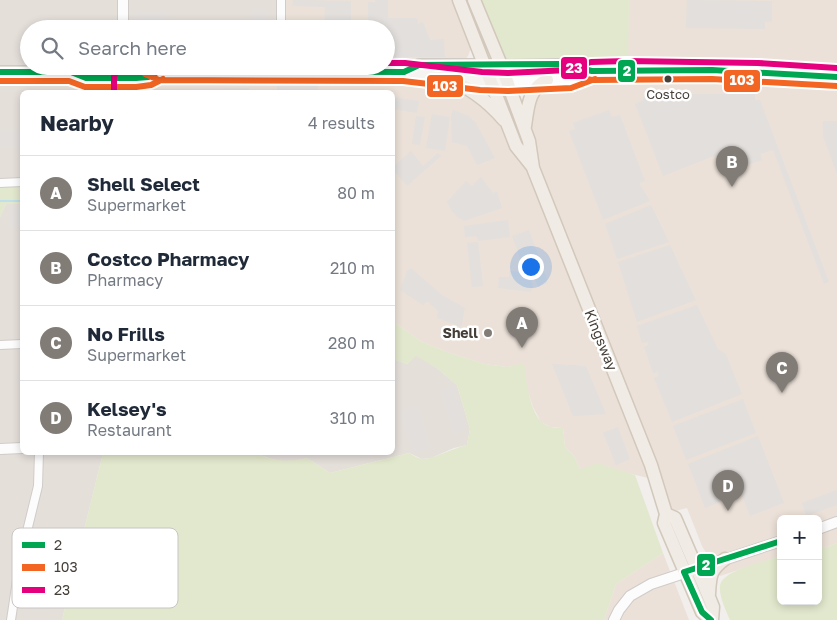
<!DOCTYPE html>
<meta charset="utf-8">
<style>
body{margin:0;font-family:"Golos Text",sans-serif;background:#f6f6f7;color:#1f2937}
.controls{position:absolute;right:15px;bottom:15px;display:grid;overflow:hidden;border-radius:8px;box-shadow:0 2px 8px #0003}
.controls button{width:45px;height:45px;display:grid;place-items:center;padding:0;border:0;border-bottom:1px solid #e0e1e3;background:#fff;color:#1f2937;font:25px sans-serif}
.you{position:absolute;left:530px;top:266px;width:18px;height:18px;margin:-12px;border:4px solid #fff;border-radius:50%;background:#1a73e8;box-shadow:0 0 0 8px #1a73e833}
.badge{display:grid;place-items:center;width:32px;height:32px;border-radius:50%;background:#827c77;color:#fff;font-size:16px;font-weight:700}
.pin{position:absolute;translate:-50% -41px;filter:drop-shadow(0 1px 2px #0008)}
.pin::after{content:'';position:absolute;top:26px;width:18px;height:15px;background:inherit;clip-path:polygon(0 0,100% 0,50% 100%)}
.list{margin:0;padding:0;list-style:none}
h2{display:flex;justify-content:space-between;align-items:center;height:65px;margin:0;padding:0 20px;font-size:21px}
h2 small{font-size:16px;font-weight:400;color:#747a83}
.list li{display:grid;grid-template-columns:32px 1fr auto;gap:15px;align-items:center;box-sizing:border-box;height:75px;padding:0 20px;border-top:1px solid #e0e1e3}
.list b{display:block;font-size:19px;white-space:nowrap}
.list p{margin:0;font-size:16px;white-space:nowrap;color:#747a83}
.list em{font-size:16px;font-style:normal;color:#747a83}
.icon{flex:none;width:28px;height:28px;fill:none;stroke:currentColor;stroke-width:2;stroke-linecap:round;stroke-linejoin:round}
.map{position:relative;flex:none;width:837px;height:620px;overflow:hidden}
.search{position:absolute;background:#fff;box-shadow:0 2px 8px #0003;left:20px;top:20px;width:375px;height:55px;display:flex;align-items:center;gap:12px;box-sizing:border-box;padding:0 18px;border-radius:28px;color:#747a83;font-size:19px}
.panel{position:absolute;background:#fff;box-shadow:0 2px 8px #0003;left:20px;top:90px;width:375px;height:365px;border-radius:8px}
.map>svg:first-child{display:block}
.residential{fill:#e5dfda}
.commercial{fill:#ebe1d8}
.green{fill:#e2e8cd}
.parking{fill:#e2dfdc}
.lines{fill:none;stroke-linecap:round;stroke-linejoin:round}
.stream{stroke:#bfdfeb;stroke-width:2}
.minor-casing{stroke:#cfccc9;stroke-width:10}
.tertiary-casing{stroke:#cfccc9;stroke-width:12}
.secondary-casing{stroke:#cfcac3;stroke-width:14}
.primary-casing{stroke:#d2c8bb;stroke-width:15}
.minor{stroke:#fdfcfc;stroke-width:8}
.tertiary{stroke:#fdfcfc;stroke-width:10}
.secondary{stroke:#f6f4f0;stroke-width:11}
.primary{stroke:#f0ebe5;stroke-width:12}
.bus-1-casing{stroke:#fff;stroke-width:10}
.bus-2-casing{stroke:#fff;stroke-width:10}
.bus-3-casing{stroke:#fff;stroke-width:10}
.bus-1{stroke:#00a651;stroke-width:6}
.bus-2{stroke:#f26522;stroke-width:6}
.bus-3{stroke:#e5007d;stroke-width:6}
.bus-dot{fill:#463f38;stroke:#fff;stroke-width:2}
.poi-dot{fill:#827c77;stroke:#fff;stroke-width:2}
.labels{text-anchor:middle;stroke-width:5;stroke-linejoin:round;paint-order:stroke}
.bus-label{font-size:13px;fill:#463f38;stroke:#fff}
.poi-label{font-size:14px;font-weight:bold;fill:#463f38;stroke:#fff;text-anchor:end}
.street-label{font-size:14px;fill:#463f38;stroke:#fff}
.key{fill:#fff;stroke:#c8c5c3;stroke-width:1}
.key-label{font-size:14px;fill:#463f38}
.line-badge{stroke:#fff;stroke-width:2}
.badge-label{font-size:14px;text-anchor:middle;font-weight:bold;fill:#fff}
</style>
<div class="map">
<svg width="837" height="620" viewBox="0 0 837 620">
<rect width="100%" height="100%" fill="#f1eeeb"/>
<path class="residential" d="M0,0h280v29h-251v37h53l-10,5 52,7 -1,14h-101v91h-22z
M6,204h16v248l81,1 -41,167h-62v-403z
M416,355l21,13 20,17 13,44 -3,16 -13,3 -23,10 -9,1 -13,-6 -79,20 -23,-15 -16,4 -13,-1 -18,-6 -1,-2 133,-1 1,-93 14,5z"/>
<path class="commercial" d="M280,0h174l16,29 1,19 -3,8 -4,5 -45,4 69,38 45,64 -4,-62 18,-25 80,-10 2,-70h208v543l-12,5h-7v-29h-37v37l-61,20 -18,-30 -15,-38 -19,5 -12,-33 -40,-10 -9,-4 -27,3 -6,-13 -9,-9 -2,-20h-13l-9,-5 -8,-15 -7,-21 -2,-22 -17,3 -23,-3 -37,-12 -27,-11 -27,-20 -1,-229h-269l1,-14 35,-7 121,-5h106v-37h-106z
M663,553l26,67h-85l12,-36z"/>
<path class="green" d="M475,0h154l-1,71 -127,-6z
M0,183h22v21h-16l-6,13z
M393,321l27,20 27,11 37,12 23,3 17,-4c3,18 5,59 27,64 3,1 8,0 12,0l2,20 9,9 6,13 18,-6 37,12 28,78 -47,31 -12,36h-542l41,-167h156l1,2c16,7 29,7 47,3l23,15 79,-20c5,3 10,6 15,6 8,0 33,-12 43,-14l3,-16 -13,-44 -20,-17 -21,-12 -9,8 -14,-5z
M837,543v77h-107c-4,-10 -11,-23 -10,-34 2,-16 47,-25 61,-30v45h37v-53h7z"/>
<path class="parking" d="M293,0l58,1v28h-57v-6h30l1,-16 -33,-1z
M375,0h13v18h29l1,6 5,-2 7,18 14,-1 1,18h-59v-28h-18v-27h7z
M687,0l85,1v21h-7v7l-79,-1z
M268,9v20h-16v-19z
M134,12h34v17h-34z
M277,85h41v7h-41z
M249,88v4h-100v-3z
M644,94h111v6h5l69,182 -5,2 -51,-134 -13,4 2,6 -30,10 -8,-18 -61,24 -28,-72 8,-4z
M392,97l27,4 -2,12 -24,-4z
M453,110l16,6 7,7 19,35 -18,7 -10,-19 -15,-4 -1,-25z
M609,110l3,7 8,-2 25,66 -6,2 11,18 -47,19 -34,-89 6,-2 -2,-6z
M432,114l18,3 -5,34 -19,-3z
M416,116l9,1 -5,28 -8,-1z
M823,121h14v53l-14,-38z
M0,129h22v19h-22z
M411,151l12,15 15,-13 3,3 -34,30 -14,-17v-2z
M481,177l12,16 4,-2 5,17 -38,13 -7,-4 -6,-7 -4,-8 19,-21 6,5z
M651,205l18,37 -52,17 -12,-35z
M9,208h13v19h-13z
M508,220l2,17 -32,4 -1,-5 -12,1 -1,-11z
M529,230l19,53 -10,4 -7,-18 -6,2 -13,-35z
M478,242l5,44 -11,1 -5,-44z
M670,245l26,55 -59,22 -19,-60z
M411,268l31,27 23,13 -4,19 -24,-9 1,-7 -11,-10 -4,4 -23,-15 7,-19z
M510,271l18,2v6l3,1 2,7 -2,5 -33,-4 1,-11h10z
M697,305l21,44 8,5 16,40 -70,28 -18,-44 4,-2v-4l-5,1 -9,-26 5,-2 -1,-3 -6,1 -5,-17z
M552,364l34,2 20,48 -33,2z
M455,386l12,43 -14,4 -12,-43z
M743,399l13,34 -70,27 -13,-34z
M418,406l12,42 -17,5 -13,-42z
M618,427l12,32 -14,6 -13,-32z
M758,436l26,67 -34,13 -9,-23 -36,15 -17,-44z
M837,490v15l-31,11 -4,-13z"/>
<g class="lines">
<path class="stream" d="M0,201h22"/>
<defs>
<path id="minor" d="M281,0v29
M0,183l22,-1
M0,345l22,-1
M11,620l9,-60 18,-74 1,-34"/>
<path id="tertiary" d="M123,0v29
M501,65l60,-1 31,7 120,-1 125,7
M123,66v26
M508,82l62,-3 21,-7
M0,449l22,-1
M818,529l19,-7
M614,620l5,-10 11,-14 21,-12 130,-43"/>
<path id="secondary" d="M149,66l10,5 245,1 77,9 27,1
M0,72h71l15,6h50l12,-1 11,-6
M404,72l15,-7h82"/>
<path id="primary" d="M459,0l57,146 16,20
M474,0l27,65 28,76 4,27 118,297 15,49 -2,9 38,89 9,8
M443,77c25,9 44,23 61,43
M525,126c3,-19 3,-37 22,-46
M666,514l9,4 34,79 4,10 -1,13
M709,594c1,-18 1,-24 16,-35"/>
</defs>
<use href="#minor" class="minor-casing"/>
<use href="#tertiary" class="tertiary-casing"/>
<use href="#secondary" class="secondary-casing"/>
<use href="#primary" class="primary-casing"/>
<use href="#minor" class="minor"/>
<use href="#tertiary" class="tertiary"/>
<use href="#secondary" class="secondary"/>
<use href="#primary" class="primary"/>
<defs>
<path id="bus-1" d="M0,72h71l15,6h50l12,-1 11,-6 245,1 15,-7 142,-1 31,7 120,-1 125,7
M711,620l-9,-8 -18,-40 97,-31"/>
<path id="bus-2" d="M145,74l14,6 244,1 77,9 28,1 63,-3 24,-9
M572,76l20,4 120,-1 125,7
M0,81h69l16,6h51l15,-2 12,-6"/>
<path id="bus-3" d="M386,63h19l77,9 26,1 60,-3 23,-8 36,-1 131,2 79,5
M114,92v-16l4,-5 28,-3 3,-2"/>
</defs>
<use href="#bus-1" class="bus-1-casing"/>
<use href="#bus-2" class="bus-2-casing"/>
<use href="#bus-3" class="bus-3-casing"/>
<use href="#bus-1" class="bus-1"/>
<use href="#bus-2" class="bus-2"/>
<use href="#bus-3" class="bus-3"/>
</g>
<circle class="bus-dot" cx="668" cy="79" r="4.5"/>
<circle class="poi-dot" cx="488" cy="333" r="5"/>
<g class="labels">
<g class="bus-label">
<text x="668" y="99">Costco</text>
</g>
<g class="poi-label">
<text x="478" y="338">Shell</text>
</g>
<g class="street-label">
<text transform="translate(601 340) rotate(68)" y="5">Kingsway</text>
</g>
</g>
<rect x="12" y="528" width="166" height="80" rx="8" class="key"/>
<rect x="22" y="542" width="23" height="6" fill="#00a651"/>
<rect x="22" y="564" width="23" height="7" fill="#f26522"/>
<rect x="22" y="587" width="23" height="6" fill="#e5007d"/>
<g class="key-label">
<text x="54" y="550">2</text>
<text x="54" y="572">103</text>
<text x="54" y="595">23</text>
</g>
<g class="line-badge">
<rect x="560" y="56" width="28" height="24" rx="5" fill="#e5007d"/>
<rect x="617" y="59" width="19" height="24" rx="5" fill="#00a651"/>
<rect x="723" y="69" width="38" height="24" rx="5" fill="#f26522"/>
<rect x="426" y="74" width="38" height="24" rx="5" fill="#f26522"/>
<rect x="696" y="553" width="20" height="24" rx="5" fill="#00a651"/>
</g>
<g class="badge-label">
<text x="574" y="73">23</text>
<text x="627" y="76">2</text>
<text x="742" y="85">103</text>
<text x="445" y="91">103</text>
<text x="706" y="570">2</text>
</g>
</svg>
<div class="controls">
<button>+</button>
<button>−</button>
</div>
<div class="you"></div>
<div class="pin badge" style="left:522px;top:348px">A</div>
<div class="pin badge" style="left:732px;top:187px">B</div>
<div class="pin badge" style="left:782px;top:393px">C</div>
<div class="pin badge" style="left:728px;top:511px">D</div>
<div class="search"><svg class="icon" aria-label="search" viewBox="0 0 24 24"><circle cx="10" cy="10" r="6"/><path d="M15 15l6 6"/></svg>Search here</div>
<section class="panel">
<h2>Nearby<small>4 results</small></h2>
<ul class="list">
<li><span class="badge">A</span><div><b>Shell Select</b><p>Supermarket</p></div><em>80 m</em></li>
<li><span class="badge">B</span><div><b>Costco Pharmacy</b><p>Pharmacy</p></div><em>210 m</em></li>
<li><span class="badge">C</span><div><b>No Frills</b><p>Supermarket</p></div><em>280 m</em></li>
<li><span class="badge">D</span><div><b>Kelsey's</b><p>Restaurant</p></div><em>310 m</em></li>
</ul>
</section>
</div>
